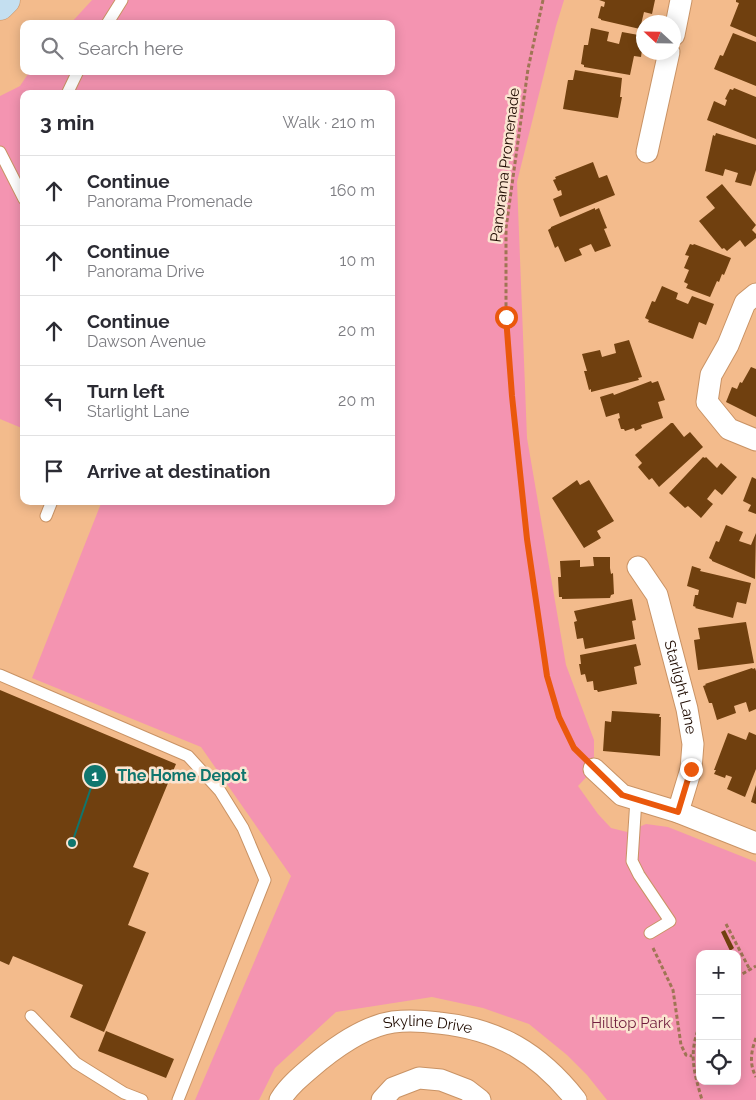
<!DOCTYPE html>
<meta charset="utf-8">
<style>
body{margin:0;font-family:Raleway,sans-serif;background:#f2f2f3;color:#2b2b33}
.controls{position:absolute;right:15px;bottom:15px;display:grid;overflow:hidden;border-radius:10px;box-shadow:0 2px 12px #0003}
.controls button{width:45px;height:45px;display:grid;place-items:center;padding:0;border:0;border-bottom:1px solid #e1e1e2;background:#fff;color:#2b2b33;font:25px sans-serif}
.compass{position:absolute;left:636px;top:15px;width:45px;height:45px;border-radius:50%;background:#fff;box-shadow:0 2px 12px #0003;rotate:292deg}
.stop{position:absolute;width:15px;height:15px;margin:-11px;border:4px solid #ea580c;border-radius:50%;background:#fff}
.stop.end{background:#ea580c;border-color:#fff;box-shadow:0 1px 5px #0008}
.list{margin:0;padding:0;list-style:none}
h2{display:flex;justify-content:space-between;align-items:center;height:65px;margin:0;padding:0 20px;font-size:21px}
h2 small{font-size:16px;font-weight:400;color:#7c7c81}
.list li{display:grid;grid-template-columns:32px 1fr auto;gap:15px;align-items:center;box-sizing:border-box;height:70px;padding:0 20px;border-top:1px solid #e1e1e2}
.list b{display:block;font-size:19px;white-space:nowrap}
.list p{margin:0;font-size:16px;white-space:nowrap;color:#7c7c81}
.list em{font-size:16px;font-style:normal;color:#7c7c81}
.icon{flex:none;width:28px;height:28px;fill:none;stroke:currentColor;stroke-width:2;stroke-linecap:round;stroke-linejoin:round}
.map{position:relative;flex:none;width:756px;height:1100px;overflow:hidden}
.search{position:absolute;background:#fff;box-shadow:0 2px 12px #0003;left:20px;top:20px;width:375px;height:55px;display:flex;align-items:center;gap:12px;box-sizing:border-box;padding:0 18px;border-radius:10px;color:#7c7c81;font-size:19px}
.panel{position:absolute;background:#fff;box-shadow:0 2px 12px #0003;left:20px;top:90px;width:375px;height:415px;border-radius:10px}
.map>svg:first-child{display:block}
.green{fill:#f494b1;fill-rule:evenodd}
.building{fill:#70400f}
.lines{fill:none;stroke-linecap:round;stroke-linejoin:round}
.lane-casing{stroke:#c99365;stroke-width:13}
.street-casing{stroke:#c99365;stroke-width:23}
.secondary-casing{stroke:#c99365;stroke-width:29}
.path{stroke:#9f7554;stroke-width:3;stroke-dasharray:4 2.5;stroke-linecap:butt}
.lane{stroke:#fff;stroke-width:11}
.street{stroke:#fff;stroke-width:21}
.secondary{stroke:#c4dff0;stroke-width:28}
.route{stroke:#ea580c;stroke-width:6}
.labels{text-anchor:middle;stroke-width:5;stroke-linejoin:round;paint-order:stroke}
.street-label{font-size:15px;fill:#1f0b00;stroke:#fbe4d1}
.park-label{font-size:15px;fill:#721f3f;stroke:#fbe4d1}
.leader{fill:none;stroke:#0f766e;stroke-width:2}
.callout-dot{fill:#0f766e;stroke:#fbe4d1;stroke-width:2}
.mark-label{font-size:15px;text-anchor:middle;font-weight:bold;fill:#fff}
.callout-label{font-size:16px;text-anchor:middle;font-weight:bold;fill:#0f766e;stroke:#fbe4d1;stroke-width:5;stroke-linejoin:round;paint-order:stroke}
</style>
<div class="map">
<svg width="756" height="1100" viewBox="0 0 756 1100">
<rect width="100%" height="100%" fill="#f3bb8c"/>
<path class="green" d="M92,0h472l-8,26 -39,156 10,256 39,227 28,75v29l-16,17 20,28 13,14 16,4 19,-8 22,3 88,35v238h-149l-20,-25 -20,-20 -38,-31 -46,-16 -51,-11 -96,15 -61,56 -16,32h-64l96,-224 -90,-129 -169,-69 70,-177h289v-407h-367v335l-24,-10v-323l20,-10 10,-15h361v-47h-321zM700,954h37v127h-37z"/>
<path class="building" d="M599,0h56l-3,14 -8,-2 -4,17 -39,-9v-1l-3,-1 3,-12 3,1 1,-5z
M736,0h20v37l-26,-11 9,-23 -3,-1z
M591,28l18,4 -2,9 12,3 3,-12 22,4 -3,21 -7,-1 -4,19 -46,-8v-2l-3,-1 3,-19h4z
M733,33l23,9v44l-42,-17 6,-14 3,1z
M575,70l47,8 -2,19h2l-4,21 -55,-9 5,-29h5z
M734,88l22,9v42l-49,-19 7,-19 11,5 2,-6 -2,-1 5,-10 3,1z
M716,133l40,12v25l-5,16 -16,-4 3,-9 -13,-4 -2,7 -18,-5 8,-36 2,1z
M593,162l6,16 8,-3 8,20 -55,22 -7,-18 9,-4 -1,-5 -3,1 -5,-11 3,-1 -1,-2z
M722,184l34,41 -4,5 4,4v4l-11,9 -5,-7 -13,11 -3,-3 -2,1 -23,-28 16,-13 -9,-11z
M595,208v2l4,-2 8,20 -3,1 7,17 -16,6 -4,-8 -12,5 3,6 -17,7 -7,-16 -3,2 -7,-18 3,-2v-1z
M690,244l3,1 1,-1 37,14 -7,17 -2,-1 -3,8 -2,-1 -7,16 -24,-9 2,-4 -4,-2 5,-12 -5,-2 5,-12 -4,-1z
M662,286l16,7 -2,6 12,5 4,-8 22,8 -8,21 -7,-3 -6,17 -45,-17 1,-2 -4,-2 7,-17 3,1z
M629,340l13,37 -4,1 1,2 -48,12v-3l-2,1 -5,-19h3l-5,-17 18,-4 2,7 14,-4 -2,-9z
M751,367l5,2v48l-30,-15 6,-15 5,2 3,-7 2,1z
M651,381l1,2 6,-2 7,19 -7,2 5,16 -22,7 1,3 -7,3 -1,-3 -9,3 -1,-2h-3l-3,-10 2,-1 -1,-5 -13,4 -6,-20 13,-4 1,2z
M671,423h2l11,14 6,-5 13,15 -44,40 -7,-9 -3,2 -11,-13 4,-4 -7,-8z
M703,457l2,1 1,-1 11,11 4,-5 16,14 -15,18 -7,-6 -8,10 6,5 -12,14 -13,-12 -3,2 -16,-15z
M752,477l4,2v35l-8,-3 3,-6 -8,-4z
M577,480l3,5 9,-5 25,41 -17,10 4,7 -17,10 -32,-50z
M726,525l17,7 -4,9 12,4 5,-12 -1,46 -43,-18v-1l-3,-2 7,-17 3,1z
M593,557h17v11l1,6 2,-1 1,21 -3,1 -1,3 -48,1v-2h-3l-1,-20h3l-1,-16 20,-1v7l14,-1z
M692,566l9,3 -1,2 51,12 -5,21 -9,-2 -4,16 -38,-10 1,-1 -3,-1 2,-11h3l1,-5 -12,-4z
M632,599l4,21 -4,1 3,18 -50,10 -2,-11 -6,1 -3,-17 3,-1 -3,-10z
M746,622l8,41 -56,7 -4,-30 6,-1 -2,-11z
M636,644l5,21 -7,2 3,17 -39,8 -1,-2h-3l-1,-9 -6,1 -2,-8 -4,1 -2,-11h2l-1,-9z
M752,668l1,1 2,-1 1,3v38l-7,3 -3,-10 -12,4 2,7 -19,7 -5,-17h-3l-6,-17 3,-1 -1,-1z
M0,690l176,74 -43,103 16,6 -21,52 18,7 -42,100 -34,-15 13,-32 -70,-29 -4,9 -9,-4z
M612,711l48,3 -1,3h2l-1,39 -57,-5 2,-30 6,1z
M749,732l7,3v34l-11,28 -18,-8 5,-12 -6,-2 -1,3 -11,-4 2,-4h-2l14,-37 18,7z
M756,785v19l-5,-2z
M725,930l9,18 -4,3 -9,-19z
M106,1031l68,28 -8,19 -68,-27z"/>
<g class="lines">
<defs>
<path id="lane" d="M107,24l15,-24
M67,94l11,-23
M0,152l24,47
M46,516l6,-15
M0,675l188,81 32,35 23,37 22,52 -87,220
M636,799l-4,62 7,14 31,46 -20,12
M31,1016l45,47 48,30 18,7"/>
<g id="street">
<path d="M674,35l7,-35"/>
<path d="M647,152l22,-100"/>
<path d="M756,294l-11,9 -17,42 -17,30 -4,27 22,27 27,11"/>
<path id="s1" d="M638,567l19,28 30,114 6,35 -2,25 -13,43"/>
<path d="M594,769l28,26 56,17 78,31"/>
<path id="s2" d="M280,1100c10,-16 26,-28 40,-40 21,-17 46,-34 73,-38 15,-2 31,-1 46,1 59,6 100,30 137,77"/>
<path d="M382,1100l11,-12 26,-10 22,2 26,10 13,10"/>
</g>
<path id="secondary" d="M0,6l6,-6"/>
</defs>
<use href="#lane" class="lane-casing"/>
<use href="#street" class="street-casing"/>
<use href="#secondary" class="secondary-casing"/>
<path class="path" d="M543,0l-15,69 -22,159v89l6,79 15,143 20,138 12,40 15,31 7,8
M726,924l24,46
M653,948l20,42 8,55 5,10 6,1
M737,977l19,-11
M700,1025c-12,28 -6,47 2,75
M756,1038c-5,13 -7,26 0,39"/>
<use href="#lane" class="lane"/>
<use href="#street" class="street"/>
<use href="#secondary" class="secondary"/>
</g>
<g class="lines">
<path class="route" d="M506,317l6,79 15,143 20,137 12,41 15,31 48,47 56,17 13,-43"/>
</g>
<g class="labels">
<g class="street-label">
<text transform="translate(505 165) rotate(-83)" y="5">Panorama Promenade</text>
<text dy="5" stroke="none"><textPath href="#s1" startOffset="129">Starlight Lane</textPath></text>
<text dy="5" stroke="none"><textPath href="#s2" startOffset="175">Skyline Drive</textPath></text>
</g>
<g class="park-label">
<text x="631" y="1028">Hilltop Park</text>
</g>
</g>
<path class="leader" d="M72 843L95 776"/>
<g class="callout-dot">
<circle cx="72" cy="843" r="5"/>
<circle cx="95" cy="776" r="12"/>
</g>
<g class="mark-label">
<text x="95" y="781">1</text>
</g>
<g class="callout-label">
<text x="182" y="781">The Home Depot</text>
</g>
</svg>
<div class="controls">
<button>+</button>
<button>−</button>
<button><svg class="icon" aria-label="locate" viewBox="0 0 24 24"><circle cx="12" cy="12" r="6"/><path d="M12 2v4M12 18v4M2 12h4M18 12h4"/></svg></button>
</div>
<svg class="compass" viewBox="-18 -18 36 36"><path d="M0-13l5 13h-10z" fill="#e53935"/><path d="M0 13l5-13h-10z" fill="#7c7c81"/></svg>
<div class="stop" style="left:506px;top:317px"></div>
<div class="stop end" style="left:691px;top:769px"></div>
<div class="search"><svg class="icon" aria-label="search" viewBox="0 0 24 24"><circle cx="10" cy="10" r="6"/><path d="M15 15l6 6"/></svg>Search here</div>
<section class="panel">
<h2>3 min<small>Walk · 210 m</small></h2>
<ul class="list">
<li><svg class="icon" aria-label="ahead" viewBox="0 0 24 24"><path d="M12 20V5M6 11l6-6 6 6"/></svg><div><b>Continue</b><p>Panorama Promenade</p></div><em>160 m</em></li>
<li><svg class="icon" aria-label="ahead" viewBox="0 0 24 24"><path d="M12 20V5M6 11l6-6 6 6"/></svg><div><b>Continue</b><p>Panorama Drive</p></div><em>10 m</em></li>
<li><svg class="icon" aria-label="ahead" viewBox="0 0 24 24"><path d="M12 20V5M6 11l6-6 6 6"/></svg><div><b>Continue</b><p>Dawson Avenue</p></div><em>20 m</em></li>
<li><svg class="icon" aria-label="left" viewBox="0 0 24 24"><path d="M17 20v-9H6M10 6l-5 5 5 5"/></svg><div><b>Turn left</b><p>Starlight Lane</p></div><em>20 m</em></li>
<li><svg class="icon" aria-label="arrive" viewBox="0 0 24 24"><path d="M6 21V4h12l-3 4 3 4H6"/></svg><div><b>Arrive at destination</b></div></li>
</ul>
</section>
</div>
